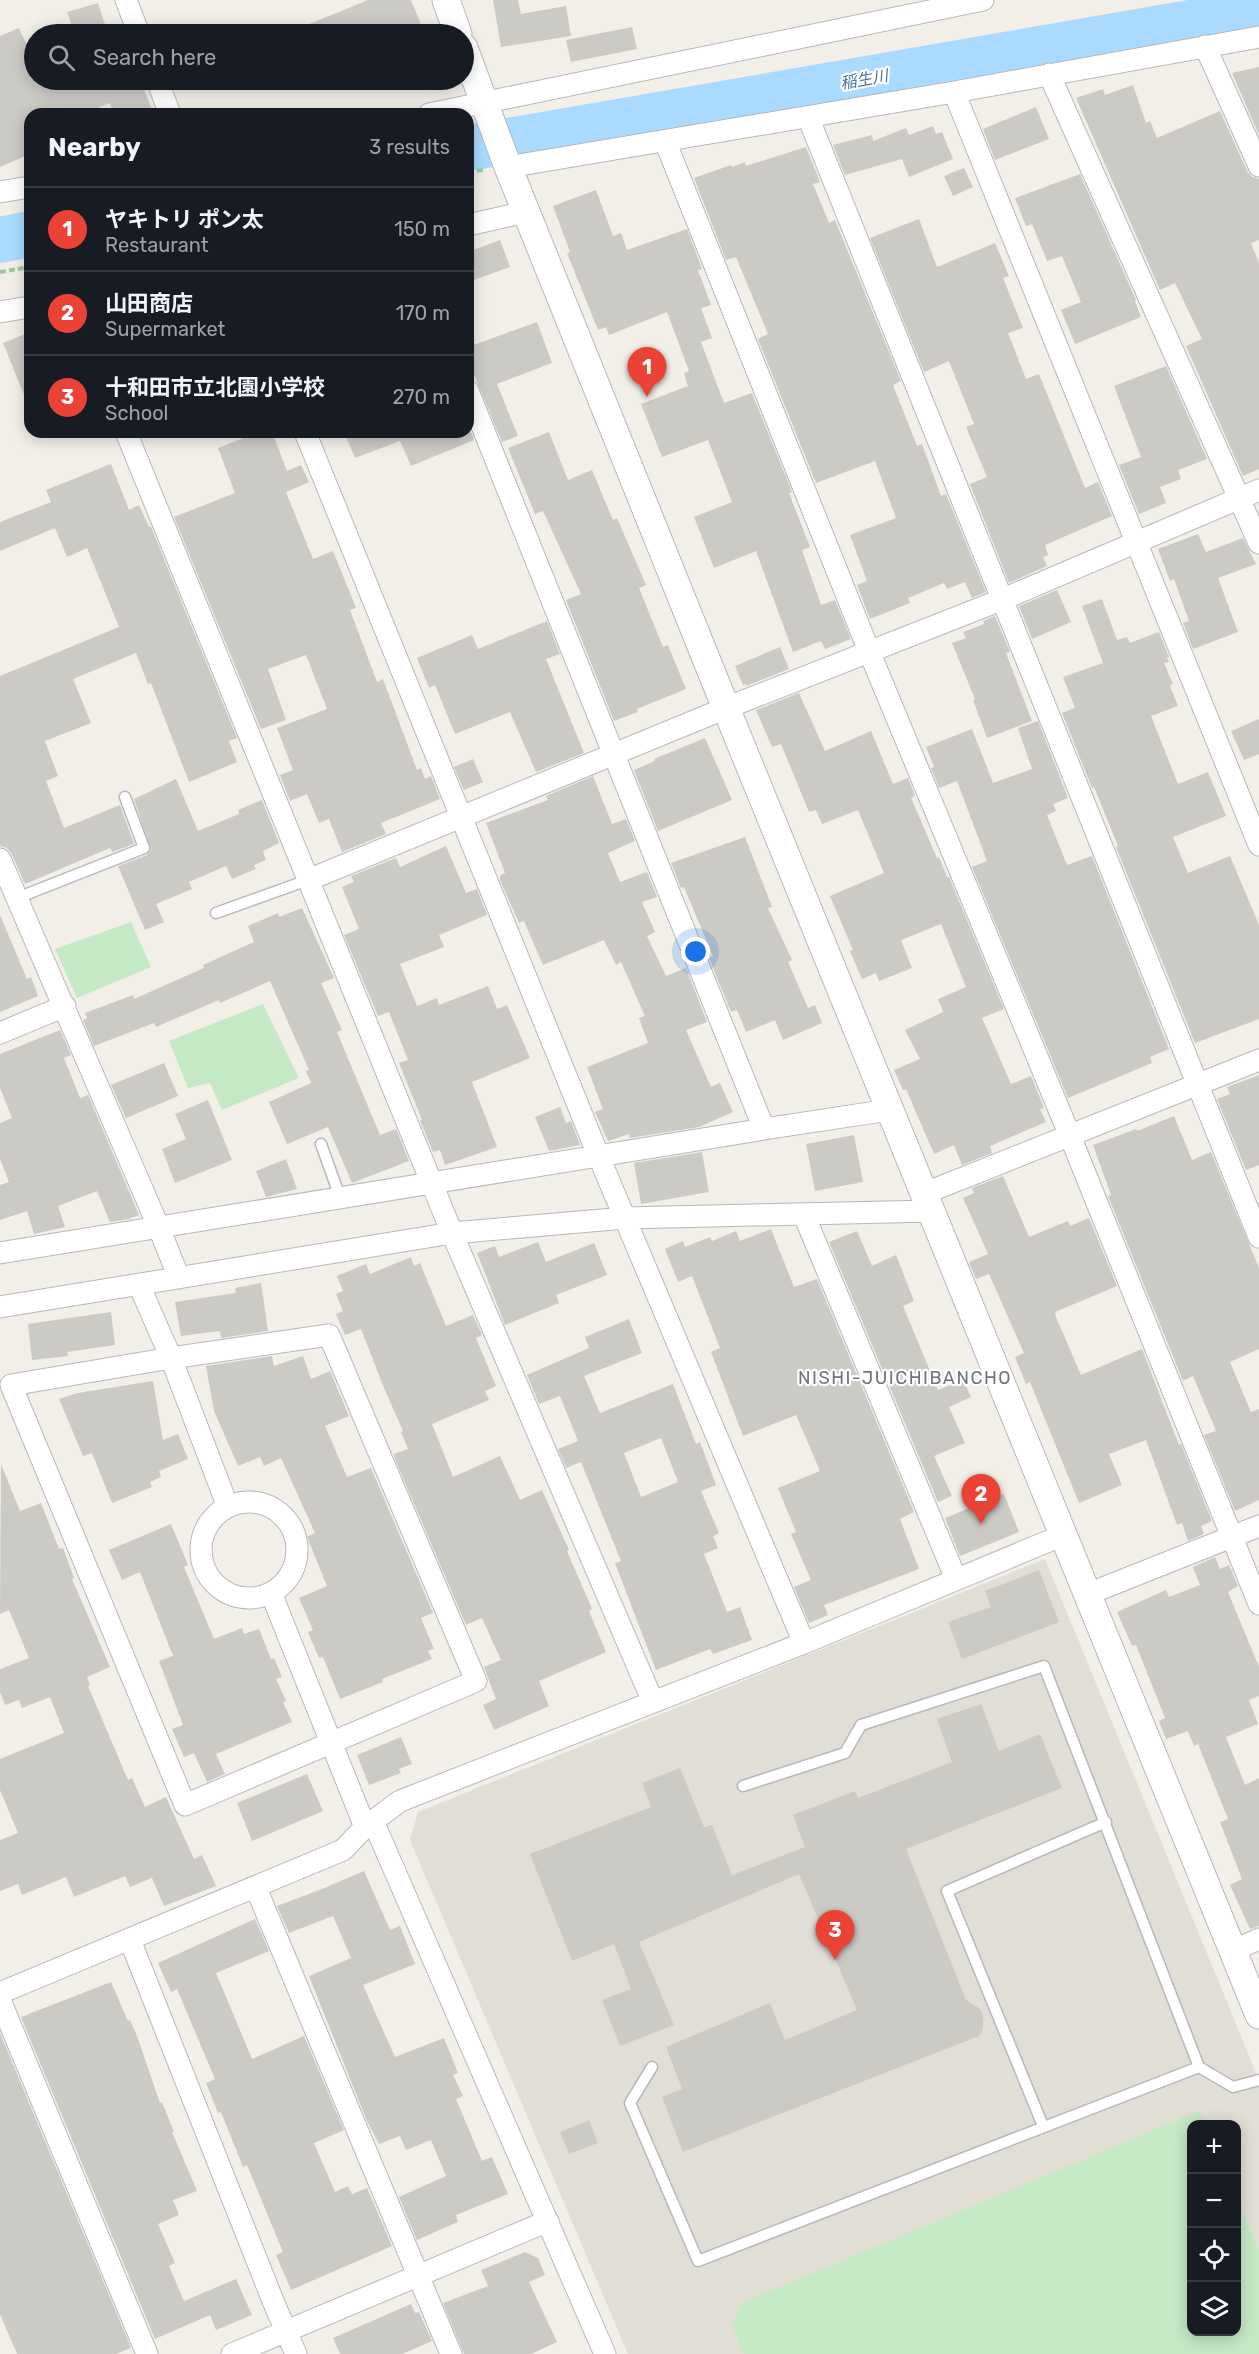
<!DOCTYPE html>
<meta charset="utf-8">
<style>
body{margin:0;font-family:Rubik,"Noto Sans JP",sans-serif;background:#20242c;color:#f1f3f6}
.controls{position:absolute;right:18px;bottom:18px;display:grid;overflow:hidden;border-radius:12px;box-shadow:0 3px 15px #0003}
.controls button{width:54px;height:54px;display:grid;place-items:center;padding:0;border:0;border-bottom:2px solid #363941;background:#171b24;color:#f1f3f6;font:30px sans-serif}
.you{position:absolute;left:696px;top:952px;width:21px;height:21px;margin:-15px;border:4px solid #fff;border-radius:50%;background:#1a73e8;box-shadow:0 0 0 9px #1a73e833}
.badge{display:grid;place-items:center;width:39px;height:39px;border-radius:50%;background:#ea4335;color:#fff;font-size:20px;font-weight:700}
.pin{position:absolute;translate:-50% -50px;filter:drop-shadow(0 2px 3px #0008)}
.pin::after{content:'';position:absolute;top:32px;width:21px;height:18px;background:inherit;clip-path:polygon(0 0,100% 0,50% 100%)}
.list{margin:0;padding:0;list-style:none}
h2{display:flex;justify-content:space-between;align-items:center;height:78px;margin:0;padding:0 24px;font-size:26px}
h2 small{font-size:20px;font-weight:400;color:#9ea1a6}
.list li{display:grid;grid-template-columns:39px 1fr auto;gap:18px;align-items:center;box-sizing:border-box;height:84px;padding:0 24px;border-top:2px solid #363941}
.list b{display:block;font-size:22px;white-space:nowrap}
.list p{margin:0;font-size:20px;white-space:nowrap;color:#9ea1a6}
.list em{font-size:20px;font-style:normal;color:#9ea1a6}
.icon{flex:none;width:33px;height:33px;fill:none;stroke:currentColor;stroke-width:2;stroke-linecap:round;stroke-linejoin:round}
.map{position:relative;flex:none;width:1259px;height:2354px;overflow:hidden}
.search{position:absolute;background:#171b24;box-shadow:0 3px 15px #0003;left:24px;top:24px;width:450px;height:66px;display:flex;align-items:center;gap:15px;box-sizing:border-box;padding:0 21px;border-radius:33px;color:#9ea1a6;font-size:22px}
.panel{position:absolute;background:#171b24;box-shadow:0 3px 15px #0003;left:24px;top:108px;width:450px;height:330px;border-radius:18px}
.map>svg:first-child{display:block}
.education{fill:#e1ded6;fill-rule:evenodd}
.green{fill:#c5e8c5}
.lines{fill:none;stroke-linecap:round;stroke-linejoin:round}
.river{stroke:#aadaff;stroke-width:46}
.building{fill:#cccac5;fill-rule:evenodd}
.service-casing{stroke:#b5b8bc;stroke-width:13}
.minor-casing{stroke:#b5b8bc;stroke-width:23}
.tertiary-casing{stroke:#b5b8bc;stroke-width:29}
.path{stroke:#9cc7a9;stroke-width:4;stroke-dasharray:6 3;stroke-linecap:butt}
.service{stroke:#fff;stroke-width:10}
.minor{stroke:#fff;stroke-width:21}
.tertiary{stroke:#fff;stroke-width:27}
.labels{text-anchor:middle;stroke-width:4.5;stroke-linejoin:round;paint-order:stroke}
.water-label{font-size:16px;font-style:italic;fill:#4174aa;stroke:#fff}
.quarter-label{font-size:18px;letter-spacing:1.5px;fill:#70757a;stroke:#fff}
</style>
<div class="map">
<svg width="1259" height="2354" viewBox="0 0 1259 2354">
<rect width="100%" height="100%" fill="#f1efe8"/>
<path class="education" d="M1045,1559l214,521v274h-631l-218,-514 8,-28zM1192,2124h44v208h-44z"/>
<path class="green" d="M131,922l20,45 -74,31 -22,-49z
M263,1004l36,74 -77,32 -12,-27 -22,5 -19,-47z
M1199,2111l6,13h-13v208h44l1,-135 22,52v105h-515l-12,-29 9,-22z"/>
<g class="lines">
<path class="river" d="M468,148l791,-137
M0,240l30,-6"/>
</g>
<path class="building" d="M368,0h43l14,34h-140z
M493,0h25l3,14 45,-8 5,30 -70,11z
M98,3l10,31h-33l-8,-22z
M632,27l5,22 -66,13 -5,-22z
M19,28l15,33v19h45l2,4 15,-4h44l14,34h-40l-4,-11 -28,11h-52v40l-30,13v-131z
M1259,67v68l-27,-62z
M1133,85l13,38 4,-2 7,17 63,-27 27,60 5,6 7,2v61l-8,3 8,20v206l-16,7 -57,-130 16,-7 -27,-56 -15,7 -84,-192 27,-9 2,6z
M1036,107l13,32 -54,21 -12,-31z
M933,126l3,8 6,-2 11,27 -44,18 -7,-18 -57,16 -12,-30 39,-10 1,6 33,-13 3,7z
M806,147l14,35 -7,2 16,39 6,-3 66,161 -8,4 24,61 5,-2 19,52 5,-2 40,98 -14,6 -7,-16 -18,7 -3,-6 -36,15 2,5 -40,16 -13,-34 10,-4 -17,-46 46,-17 -21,-57 -59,22 -58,-144 10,-5 -32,-77 -10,3 -32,-82 37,-13 1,2 13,-5 1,4z
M964,168l9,19 -20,9 -9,-20z
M1080,174l56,126 -1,1 6,16 -66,27 -14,-34 20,-8 -19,-46 -15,5 -15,-37 -6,2 -11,-28z
M596,190l17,46 8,-3 6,17 60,-21 15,40 -4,1 13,35 -10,3 11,30 -11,4 23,61 28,-10 40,99 -3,1 21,54 -8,3 19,55 14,-5 16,39 -26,10 -4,-8 -28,11 -37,-101 -42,17 -20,-51 38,-15 -24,-62 -46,17 -21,-53 47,-18 -4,-13 5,-2 -22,-59 -58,23 -3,-8 -8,3 -31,-77 3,-1 -17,-46z
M919,219l18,48 58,-24 14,33 -6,2 20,50 -15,5 18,46 13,-5 46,114 13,-6 14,34 -67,29 3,10 -5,2 4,9 -38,17 -39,-99 17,-7 -21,-50 8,-3 -25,-63 -25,11 -54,-134z
M500,240l10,27 -36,13 -6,-16v-12z
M537,322l15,41 -55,21 21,52 -16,6 -34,-82v-13z
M30,332v75h-1l-26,-64z
M1166,366l41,93 -29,11 3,9 -21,8 6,16 -27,11 -20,-49 22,-8 -27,-71z
M259,432h13l15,39 14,-6 8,17 -23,10 27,67 20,-8 23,57 -6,2 27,72 6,-3 34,91 4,-2 4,11 6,-3 9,23 -59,24 5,11 -44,18 -13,-33 -10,4 -12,-29 -17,7 -10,-26 13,-5 -16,-42 50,-19 -21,-54 -38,14 18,51 -25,9 -87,-212 61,-24 -17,-45z
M344,432h127l3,8 -63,26 -11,-25 -45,17z
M549,432l19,48 24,-10 21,50 4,-2 29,67 -7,3 24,59 5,-2 18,44 -49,20 1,3 -24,9 -48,-121 15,-6 -38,-83 -8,3 -27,-66z
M111,464l18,46 10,-5 10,22h2l86,211 -8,3 8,21 -48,20 -38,-99 -3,1 -12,-31 -63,26 18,44 -46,18 13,35 -12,5 18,47 56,-23 14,39 -22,8 -2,-4 -85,36 -14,-31 -4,-5 -7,-2v-170l119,-49 -32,-79 -20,9 -12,-29 -55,23v-29l51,-20 -5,-12z
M1198,534l8,18 37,-14 13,26 -38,14 20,54 -45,17 -10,-26 6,-2 -15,-42 -4,2 -12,-32z
M1057,590l14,32 -39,17 -13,-33z
M1102,599l15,41 10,-3 3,6 29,-11 10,25 -2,1 2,4 -5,1 9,21 -3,2 8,20 -27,10 27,68 30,-12 18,44 -53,21 15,36 42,-17 29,69v94l-64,24 -79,-196 2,-1 -24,-59 -2,1 -30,-75 13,-5 -12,-31 40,-14 -21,-57z
M995,616l15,36 -4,1 26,68 -45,17 -14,-38 2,-1 -23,-56 14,-5 -3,-6 21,-8 -1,-3z
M547,621l13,33 -14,5 38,94 -48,19 -26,-60 -55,22 -20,-49 -6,3 -12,-30 55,-23 6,14z
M780,647l9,22 -43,17v-2l-3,1 -8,-19z
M799,693l26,58 46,-20 22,53 15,-6 7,18 -4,2 26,60 2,-1 8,20h2l55,132 -22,9 29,66 20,-8 13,32 -4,1 6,13 -56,24 2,7 -30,12 -8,-20 -20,9 -28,-65 -3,1 -9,-20 26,-11 -15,-29 38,-18 -5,-13 28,-12 -25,-63 -40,16 11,28 -33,13 -3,-8 -14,6 -12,-28 3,-1 -23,-54 54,-23 -26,-63 -36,14 -6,-14 -7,2 -28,-68 -9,3 -16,-37z
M1259,719v35l-15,6 -13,-29z
M1038,721l30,77 -15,6 3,7 -9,4 20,50 25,-9 77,193 -19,8 2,6 -84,35 -96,-231 15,-6 -30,-80 -18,7 -8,-20 3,-1 -8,-20 46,-18 21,54 39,-14 -14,-41z
M705,738l27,62 -74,31 -24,-61 21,-9 -1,-2z
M473,759l10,23 -19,8 -10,-23z
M593,776l19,48 14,-5 9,22 -27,12 12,29 27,-10 10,25 -15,5 13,30 -8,4 19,40 20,-8 21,54 -21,8 25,57 9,-4 13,29 -34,15 -69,11 -1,-4 -21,7 -13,-29 8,-3 -16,-42 61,-24 -9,-25 6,-2 -24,-54 -5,3 -12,-25 -61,25 -19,-44 -5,2 -19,-43v-5l5,-2 -19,-50 62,-23 -2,-4z
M176,779l22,52 41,-17 -1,-4 24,-10 17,43 -16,8 3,9 -12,5 2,4 -24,10 -6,-13 -37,16 3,7 -36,15 8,18 -19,8 -27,-64 29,-11 4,-5 -17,-51z
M745,837l27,70 -4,1 24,52 -4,2 20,46 7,-3 7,18 -39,17 -8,-20 -29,12 -9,-22 -6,2 -22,-54 4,-2 -29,-69 -3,1 -10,-25z
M446,846l20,47 11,-4 10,26 -48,20 5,12 -44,17 17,42 20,-8 2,7 49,-19 9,23 10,-4 23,53 -58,24 25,65 -52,18 -5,-15 -7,2 -13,-32h2l-23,-57 9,-3 -19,-48 -11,4 -34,-81 15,-6 -17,-42 12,-5 -3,-6 45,-18 4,9z
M302,908l32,70 -13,5 21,47 -5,2 43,103 16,-6 13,32 -57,22 -24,-56 -41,17 -18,-42 42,-19 -5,-12 3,-1 -39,-89 -50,22 -1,-3 -63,27 -2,-4 -60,23 -11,-26 4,-2 -2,-5 48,-18 1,4 70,-31 -1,-3 51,-23 -6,-16 30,-13 1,4z
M0,915l27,64 4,-2 7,19 -38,16z
M60,1030l11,25 -7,3 16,40 8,-3 51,120 -10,4 -19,3 -13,-31 -39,15 7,21 -31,7 -7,-23 -27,9v-35l9,-3 -9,-23v-36l12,-5 -12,-30v-34z
M164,1063l14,33 -52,22 -15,-33z
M1259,1075v90l-13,5 -29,-71 13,-5 -3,-7z
M208,1100l24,60 -57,23 -13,-34 24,-10 -11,-25z
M560,1107l6,16 5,-2 9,24 -31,6 -14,-34z
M1174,1116l18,44 19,-8 48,116v81l-29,13 21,50 8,-3v91l-24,11 -31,-76 12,-4 -23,-55 -10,5 -75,-185 3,-1 -18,-50 43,-16 1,2z
M854,1135l9,47 -48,9 -9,-47z
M702,1152l7,40 -68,12 -7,-41z
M286,1159l11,30 -31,8 -10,-26z
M1003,1176l26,61 39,-16 2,5 19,-8 28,68 -62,26 1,5 25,58 61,-26 37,96 2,-1 31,77 -11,5 3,8 -16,7 -6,-18 -5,2 -31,-85 -37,14 13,31 -43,18 -49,-121 -4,2 -11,-27 9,-4 -35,-79 -13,5 -7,-17 19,-8 -25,-56 11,-5 -2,-5z
M771,1229l23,58 23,-8 97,233 -14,7 19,50 -95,36 4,10 -19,8 -15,-36 17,-7 -20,-46 5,-2 -18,-44 42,-17 -24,-56 -53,21 -32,-84 9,-4 -28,-72 -14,6 -13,-33 18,-8 2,6 25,-10 2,4 24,-10 4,10z
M857,1231l15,35 24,-11 18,46 -11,5 35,84 25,-10 8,17 -22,10 16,36 -31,13 18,40 -14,6 -109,-260z
M538,1242l8,20 48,-19 13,32 -51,20 3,8 -54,22 -28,-72 18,-7 4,11z
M411,1257l3,9 6,-3 26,63 27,-11 9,20 -6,3 20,48 -11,5 4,9 -57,24 21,53 47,-21 20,44 22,-10 27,60 -2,1 25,58 -3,2 17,41 -67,29 10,25 -55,24 -11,-25 13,-6 -12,-32 17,-7 -19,-42 -16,7 -71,-166 -1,-5 14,-5 -7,-17 2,-1 -19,-43 -23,-59 -16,6 -9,-21 7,-3 -7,-17 7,-3 -6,-15 29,-12 4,10z
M261,1283l7,48 -47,7 -1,-7 -39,5 -6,-34 61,-9 -1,-5z
M111,1312l4,33 -48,7 1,4 -36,4 -4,-36z
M629,1319l13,34 -58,23 16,37 73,-29 23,60 4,-2 16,43 -15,6 18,42 -6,3 5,12 -14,6 23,58 13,-5 12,33 -39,14 -3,-5 -54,21 -41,-107 6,-2 -40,-99 -15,6 -8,-19 20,-8 -18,-45 -21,8 -12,-29 62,-27 -4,-11zM661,1438l17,44 -37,15 -17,-44z
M272,1356l2,10 29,-10 8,23 19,-8 19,45 -24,10 22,51 24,-9 62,145 -12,5 13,31 -6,2 4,8 -50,20 1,3 -43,17 -17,-42 -4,1 -11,-26 5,-2 -14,-32 28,-12 -20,-49 8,-4 -34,-75 -17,8 -4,-9 -22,9 -24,-55 -8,-45z
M153,1381l10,59 15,-6 10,25 -29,12 2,6 -11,5 2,5 -40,16 -20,-50 -9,3 -24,-57 19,-6z
M1,1464l19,47 21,-8 18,46 4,-1 11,30 -2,1 38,88 -23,10 3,8 -2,1 40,94 4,-2 13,29 21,-10 28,62 8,-4 14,31 -52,20 -12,-28 -22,9 -5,-11 -51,21 -8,-20 -44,18 -4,-11 -18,7v-51l18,-7 -18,-43v-31l64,-26 -14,-36 -28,11 -3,-8 -14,5 -5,-13v-23l29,-11 -20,-48 -9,4z
M1004,1494l15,38 -59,24 -15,-38z
M171,1524l17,41 -4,2 30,72 28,-11 2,6 15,-5 12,30 3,-1 8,19 -6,2 10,22 -3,1 9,20 -76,32 9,20 -18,8 -13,-29 -10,4 -12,-28 11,-4 -24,-64 14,-5 -33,-84 -18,8 -13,-30z
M1215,1557l5,12 9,-4 9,21 -10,6 31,75v29l-10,4 9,24 -32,13 19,48 14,-7v148l-9,3 -20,-44 12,-6 -22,-57 8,-3 -30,-75 -4,2 -6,-15 -22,8 -7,-18 6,-3 -29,-73 -4,1 -15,-34 49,-22 3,7 31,-12 -7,-18z
M1039,1570l20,52 -97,37 -14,-37 43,-15 -6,-16z
M981,1704l18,47 41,-17 22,54 -156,61 60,151 13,8 4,6v15l-4,7 -296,116 -21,-55 20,-8 -16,-42 104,-44 15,37 72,-30 -58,-136 -160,68 35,83 -54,21 -18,-46 29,-11 -17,-45 -42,17 -42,-107 121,-47 -9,-24 38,-15 24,59 8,-2 20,50 73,-28 -12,-32 62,-24 3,7 94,-36 -15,-43z
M401,1737l11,27 -13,5 2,4 -32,12 -12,-30z
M307,1774l16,37 -71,30 -15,-38z
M364,1871l26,59 10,-4 15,38 -52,21 32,72 49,-19 14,35 -5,2 10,21 -7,3 26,62 10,-4 16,37 -52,21 2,7 -41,18 -18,-43 47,-21 -15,-36 -25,10 -6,-14 -21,8 -12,-23 -58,-145 42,-18 -18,-42 -44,17 -12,-27 45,-17z
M255,1919l14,32 -53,22 36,86 52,-23 40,94 -30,13 21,49 13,-6 4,8 15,-6 25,58 -101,44 -15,-35 7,-3 -36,-87 -4,2 -22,-55 -3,1 -12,-30 9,-4 -38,-90 -6,3 -13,-29z
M111,1982l17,39 2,-1 7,16 23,67 2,-1 12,30h-2l25,59 -24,9 6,15 -21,9 17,39 -6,3 15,35 52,-22 16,36 -36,15 -6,-15 -55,24 -134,-322z
M0,2033l131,315 -15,6h-99l-17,-40z
M589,2120l9,23 -29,11 -9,-22z
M525,2252l13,6 7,17 -16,7 28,60 -26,12h-67l-21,-51 45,-17 -7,-16z
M411,2304l4,9 4,-1 13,29 -30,13h-62l-7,-16z"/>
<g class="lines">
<defs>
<path id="service" d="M17,898l127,-50 -19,-51
M216,913l92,-33
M321,1144l19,53
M743,1786l102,-33 16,-28 183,-59 155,401 34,20 26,-7
M652,2067l-22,36 68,158 501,-194
M1043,2126l-96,-235 159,-69"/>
<path id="minor" d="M126,0l13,34
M1205,46l54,120
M1049,74l210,469
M157,80l13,34
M954,92l305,753
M429,114l554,-114
M808,117l451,1120
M665,141l204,510 201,485 189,468
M508,167l446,-75 305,-55
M0,192l30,-5
M468,225l58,-13
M0,312l30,-5
M468,391l296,738
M126,432l326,801 201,469
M305,432l294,725 205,486
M0,859l159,369 20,50
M308,880l418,-172 275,-108 258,-110
M0,1033l65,-27
M923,1194l336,-134
M804,1215l152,364
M0,1253l764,-124 125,-19
M139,1285l32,73 57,149
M0,1307l452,-74 173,-15 307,-7
M329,1335l147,346 -291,124 -174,-420 160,-27z
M201 1550a48 48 0 1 1 96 0a48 48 0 1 1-96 0Z
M271,1593l94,234
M1088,1594l171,-68
M373,1821l232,533
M256,1888l195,466
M130,1940l143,361 23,53
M1232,1951l27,-12
M0,1993l343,-143 22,-23 35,-26 404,-158 259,-108
M0,2000l147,354
M232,2354l316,-133"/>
<path id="tertiary" d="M446,0l12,34
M464,48l44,119 218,541 533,1307"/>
</defs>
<use href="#service" class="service-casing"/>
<use href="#minor" class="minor-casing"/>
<use href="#tertiary" class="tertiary-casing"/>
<path class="path" d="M468,172l16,-2
M0,272l30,-5"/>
<use href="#service" class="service"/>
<use href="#minor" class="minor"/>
<use href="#tertiary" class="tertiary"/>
</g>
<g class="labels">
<g class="water-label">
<text transform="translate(864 79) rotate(-10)" y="6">稲生川</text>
</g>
<g class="quarter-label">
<text x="905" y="1384">NISHI-JUICHIBANCHO</text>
</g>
</g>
</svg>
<div class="controls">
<button>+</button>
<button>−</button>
<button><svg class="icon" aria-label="locate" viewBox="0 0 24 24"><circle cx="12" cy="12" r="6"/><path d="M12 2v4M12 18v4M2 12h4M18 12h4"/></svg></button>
<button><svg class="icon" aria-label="layers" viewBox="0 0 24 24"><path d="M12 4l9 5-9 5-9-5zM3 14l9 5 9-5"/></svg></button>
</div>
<div class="you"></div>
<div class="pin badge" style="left:647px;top:397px">1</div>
<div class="pin badge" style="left:981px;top:1524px">2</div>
<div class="pin badge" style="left:835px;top:1960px">3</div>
<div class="search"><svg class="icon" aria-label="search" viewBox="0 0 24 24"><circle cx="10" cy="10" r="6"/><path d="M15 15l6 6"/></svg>Search here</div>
<section class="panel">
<h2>Nearby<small>3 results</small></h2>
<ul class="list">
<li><span class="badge">1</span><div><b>ヤキトリ ポン太</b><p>Restaurant</p></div><em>150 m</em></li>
<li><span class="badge">2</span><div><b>山田商店</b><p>Supermarket</p></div><em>170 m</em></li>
<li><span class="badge">3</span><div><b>十和田市立北園小学校</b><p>School</p></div><em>270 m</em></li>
</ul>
</section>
</div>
